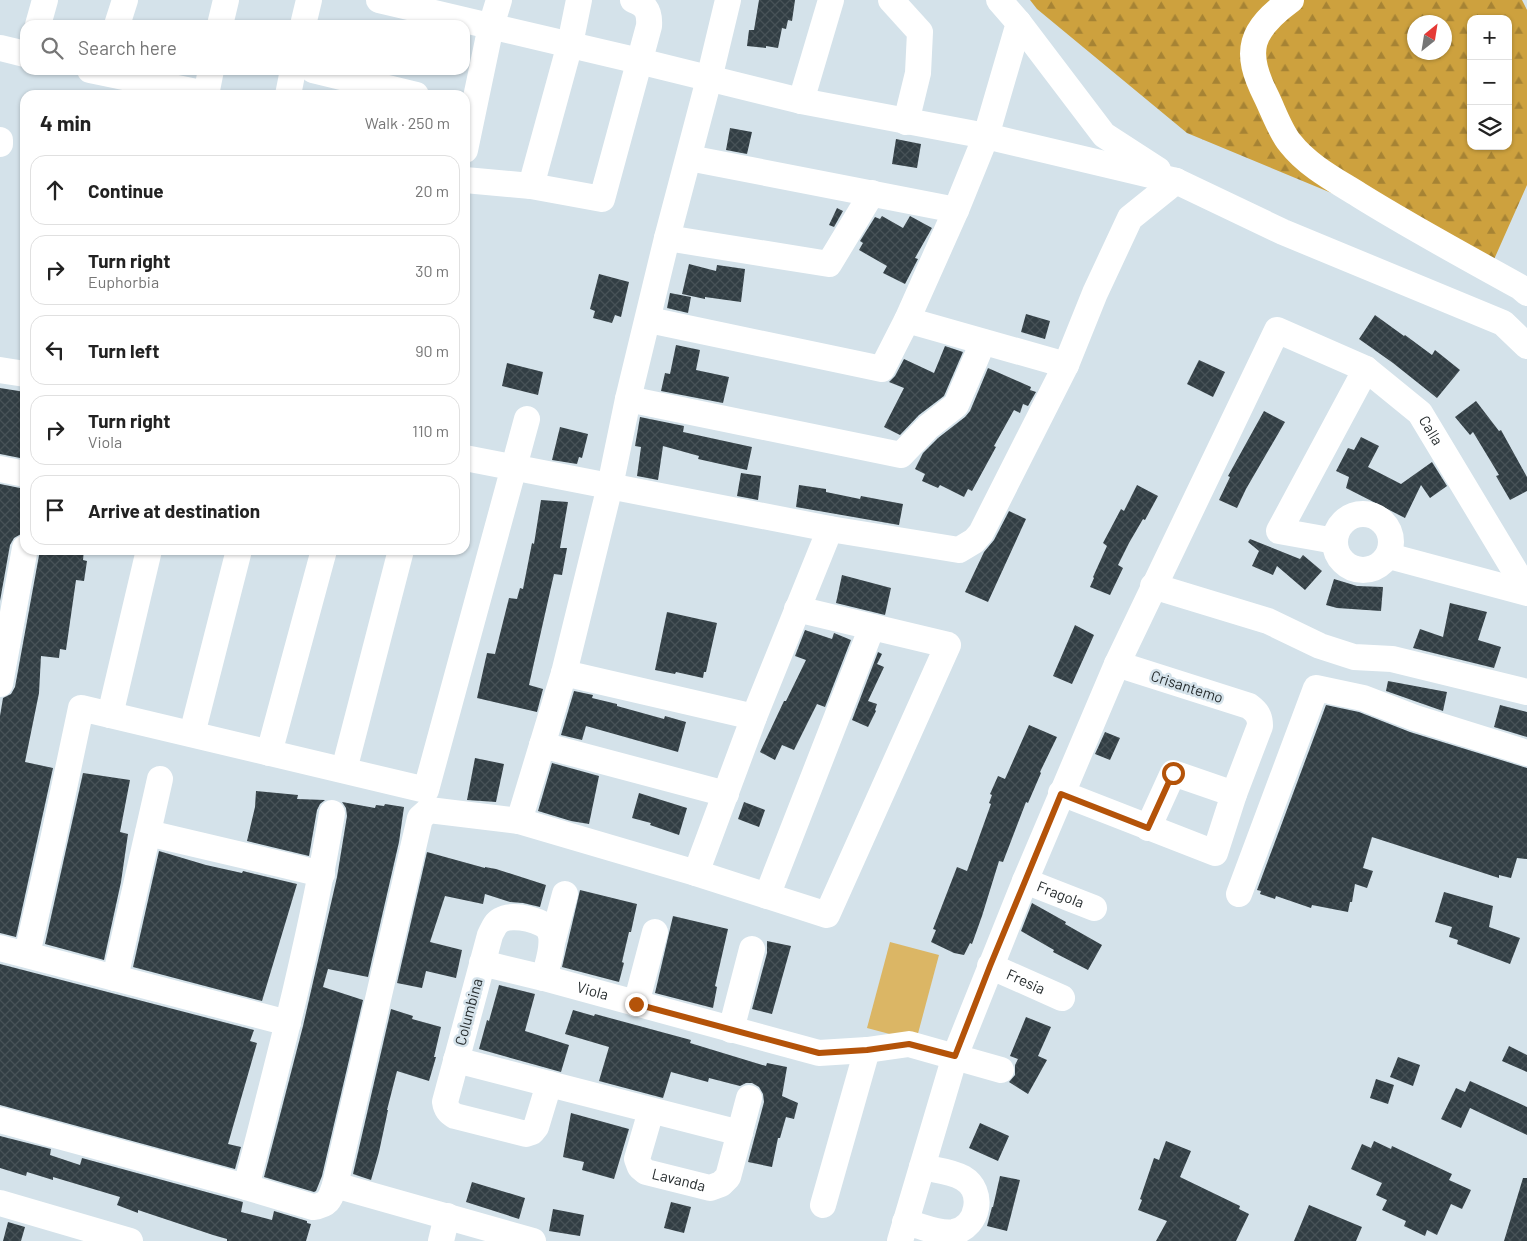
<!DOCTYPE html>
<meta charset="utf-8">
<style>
body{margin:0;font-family:Barlow,sans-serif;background:#f6f6f6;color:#222}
.controls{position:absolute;right:15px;top:15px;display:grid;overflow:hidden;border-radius:10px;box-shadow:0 1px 4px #0004}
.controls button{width:45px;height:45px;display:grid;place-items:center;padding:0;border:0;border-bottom:1px solid #e0e0e0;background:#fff;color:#222;font:25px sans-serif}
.compass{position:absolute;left:1407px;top:15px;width:45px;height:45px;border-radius:50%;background:#fff;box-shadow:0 1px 4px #0004;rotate:30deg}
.stop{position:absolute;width:15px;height:15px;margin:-11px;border:4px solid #b45309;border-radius:50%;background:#fff}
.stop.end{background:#b45309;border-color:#fff;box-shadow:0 1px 5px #0008}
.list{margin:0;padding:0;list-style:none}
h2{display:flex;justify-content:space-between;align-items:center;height:65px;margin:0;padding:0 20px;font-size:21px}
h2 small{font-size:16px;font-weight:400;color:#767676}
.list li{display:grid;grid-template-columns:32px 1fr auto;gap:15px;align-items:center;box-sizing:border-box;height:70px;margin:0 10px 10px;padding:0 10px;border:1px solid #e0e0e0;border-radius:15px}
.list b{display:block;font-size:19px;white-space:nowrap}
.list p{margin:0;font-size:16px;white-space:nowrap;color:#767676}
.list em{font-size:16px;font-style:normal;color:#767676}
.icon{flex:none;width:28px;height:28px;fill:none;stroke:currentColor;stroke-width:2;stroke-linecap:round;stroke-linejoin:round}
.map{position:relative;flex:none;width:1527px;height:1241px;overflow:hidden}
.search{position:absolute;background:#fff;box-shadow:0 1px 4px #0004;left:20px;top:20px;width:450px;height:55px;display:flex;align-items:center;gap:12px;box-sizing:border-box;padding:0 18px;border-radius:15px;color:#767676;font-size:19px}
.panel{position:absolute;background:#fff;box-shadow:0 1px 4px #0004;left:20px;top:90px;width:450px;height:465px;border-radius:15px}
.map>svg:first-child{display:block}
.forest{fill:url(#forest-firs);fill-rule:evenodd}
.garden{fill:#dbb665}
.building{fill:url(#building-cross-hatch)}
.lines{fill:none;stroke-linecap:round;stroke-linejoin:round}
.minor{stroke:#fff;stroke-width:26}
.route{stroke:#b45309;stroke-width:6}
.labels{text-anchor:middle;stroke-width:5;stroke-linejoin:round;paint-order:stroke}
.street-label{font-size:15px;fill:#262c2e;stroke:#d4e2ea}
</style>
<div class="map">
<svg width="1527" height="1241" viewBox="0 0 1527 1241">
<defs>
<pattern id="forest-firs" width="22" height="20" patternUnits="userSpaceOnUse" patternTransform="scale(1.25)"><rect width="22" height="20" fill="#cda13e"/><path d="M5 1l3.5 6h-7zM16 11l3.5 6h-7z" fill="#a68334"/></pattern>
<pattern id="building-cross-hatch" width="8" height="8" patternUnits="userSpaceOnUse" patternTransform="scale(1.25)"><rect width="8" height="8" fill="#323e44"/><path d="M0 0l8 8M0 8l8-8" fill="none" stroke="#475257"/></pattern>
</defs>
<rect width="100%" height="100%" fill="#d4e2ea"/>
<path class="forest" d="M1030,0h492l5,10v175l-39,88 -142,-74 -159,-66 -150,-124zM1471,19h37v127h-37zM1414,22h30v30h-30z"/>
<path class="garden" d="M890,942l49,13 -23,86 -49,-13z"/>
<path class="building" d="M759,0h36l-3,21 -4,-1 -2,9 -4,-1 -4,20 -12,-2v2l-19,-2 2,-16h5z
M730,128l22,4 -5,22 -21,-4z
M896,139l25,5 -4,24 -25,-4z
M837,208l6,3 -9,16 -5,-2z
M882,216l21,12 7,-12 22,12 -17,30 3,1 -13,25 -22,-11 4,-7 -28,-16 4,-7 -3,-2 15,-24 5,2z
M689,264l27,7 1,-6 28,4 -4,33 -36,-5v2l-23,-5z
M599,274l30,8 -8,35 -6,-2 -3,8 -19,-5 2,-7 -5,-2z
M670,293l21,4 -3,16 -21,-5z
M1026,314l24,7 -5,18 -24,-7z
M1375,315l29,21 1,-1 27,20 3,-5 25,20 -23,28 -44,-35 -34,-24z
M676,345l24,5 -4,20 33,7 -6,26 -62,-12 4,-18 5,1z
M945,346l18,6 -19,44 -25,19 -19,20 -16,-8 20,-39 -15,-6 6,-6 9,-17 30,14z
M1199,360l26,12 -12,25 -26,-13z
M507,363l36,9 -5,23 -36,-9z
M988,368l43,19 -1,3 6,2 -8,14 -5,-2 -3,9 -6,-3 -20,36 2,1 -24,44 -4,-2 -4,8 -24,-12 -2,3 -16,-7 3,-7 -10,-5 8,-16 15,-15 27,-21 5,-6z
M0,388l25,4v67l-25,-5z
M1476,401l23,30 2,-1 26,47v14l-17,9 -14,-24 3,-1 -26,-43 -3,3 -15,-18z
M1264,411l21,11 -39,67 -9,19 -18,-8 11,-23 -2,-1z
M640,417l44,9 -1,6 69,15 -5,23 -49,-11 1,-3 -36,-10 -5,34 -21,-4 4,-29 -6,-1z
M560,427l28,7 -6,24 -3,-1 -2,7 -25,-4z
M1361,437l18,9 -11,21 33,17 31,-22 15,24 -17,12 -9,-13 -16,33 -59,-30 3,-11 -13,-6 12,-23 6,2z
M741,473l20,3 -3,24 -21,-4z
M0,484l25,5v27l-4,18 -7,4 -4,7 -10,56z
M799,485l27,4v3l34,7 1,-3 42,8 -4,21 -103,-18z
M1137,485l21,11 -13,24 -2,-1 -14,24 -11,22 5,3 -13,27 -20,-8 4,-9 -1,-1 14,-31 -4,-3 18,-34 3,2z
M541,500l27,2 -8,46h7l-5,27 -8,-1 -25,111 14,4 -6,23 -60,-14 10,-45 8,1 14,-56 8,1 3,-11 3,1 9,-46 2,1z
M1009,511l17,8 -38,83 -23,-10 19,-40 10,-12z
M1250,539l50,20 3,-4 19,16 -17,19 -28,-24 -4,9 -21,-9 7,-15 -11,-9z
M40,550h44l-1,10 4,1 -3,20 -8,-1 -10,70 -6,-1 -1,9 -18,-2 -2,37 -14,69 28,6 -37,169 -16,-4v-217l3,-18 8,-4 4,-7z
M842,575l49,13 -6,27 -49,-12z
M1334,579l23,7 26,1 -2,24 -44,-3 -11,-3z
M1450,603l37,9 -9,28 23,7 -7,21 -81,-20 7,-19 23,8z
M667,612l50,11 -11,49h-2l-1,6 -27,-6 -1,2 -20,-4z
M1075,625l19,10 -22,49 -19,-8z
M805,630l27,9 2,-6 17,7 -26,67 -8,-3 -23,46 -12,-5 -7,15 -15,-8 24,-51h2l20,-41 -11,-4z
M878,652l4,2 -5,10 7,3 -16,34 9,3 -2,6 1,1 -8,16 -16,-7z
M1388,681l59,11 -4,19 -57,-20z
M574,691l19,4 -1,3 25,6v2l47,13 1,-3 21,6 -8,30 -92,-26 -4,14 -21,-5z
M1326,705l33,7 51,20 117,36v91l-10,-1 -6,20 -12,-3v3l-127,-41 -9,31 10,3 -6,17 -12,-4 -3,18h-2l-2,10 -36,-7 -1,3 -35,-12 -1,3 -15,-5 1,-3 -4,-1z
M1500,705l27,7v25l-33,-10z
M1029,725l28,12 -17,35 1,1 -13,30 -2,-1 -23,60 -4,-1 -17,55 -10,28 -2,-1 -6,12 -10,-2 -23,-11 5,-12 -3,-1 24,-62 10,4 24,-67 -2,-1 3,-8 -2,-1 8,-18 7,3z
M1105,732l15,6 -10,22 -15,-6z
M475,758l29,6 -8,38 -29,-2z
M552,763l47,13 -10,48 -18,-3 -33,-10z
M83,773l47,7 -10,52 8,2 -7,48 -17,78 -59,-16z
M256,791l42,4 -1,4 28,1 -5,4 -3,6 -8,46 -62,-15 8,-34z
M639,793l48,15 -8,27 -29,-10 1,-2 -19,-5z
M342,802l33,6 1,-3 8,1 1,-2 19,3 -5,35 -31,135 -40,-8 -5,18 40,13 -41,176 -6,15 -2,1 -50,-15 39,-151 34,-149 10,-61 -1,-8z
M744,802l21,8 -6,17 -21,-8z
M159,851l47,14 36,8 1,-2 54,13 -35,117 -129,-34z
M427,852l58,16v-1l11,2 50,16 -6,22 -17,-4 -13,-1 -25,-8 -2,10 -38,-8 -15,46 32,8 -6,28 -30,-7 -4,17 -25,-5z
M580,890l57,14 -6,28h-2l-7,30 2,1 -5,19 -57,-15z
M1444,892l49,14 -4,21 31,11 -10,26 -53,-20 1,-4 -9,-3 3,-10 -17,-5z
M1032,903l34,19 -1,2 37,21 -14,25 -35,-18 1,-2 -33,-19z
M673,916l55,13 -13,57 2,1 -4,21 -58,-15z
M767,941l24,5 -19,68 -20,-5 15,-56z
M0,964l254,66 -4,11 7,2 -29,101 13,3 -6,22 -235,-64z
M499,985l36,9 -10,37 44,14 -8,27 -82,-23 8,-29 2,1z
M391,1009l22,7 -1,3 29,8 -7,30h2l-7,24 -32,-10 -10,39h1l-9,42 -8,28 -18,-6z
M573,1010l21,6 1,-2 96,26 -1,3 76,23 1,-3 20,4 -5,29 16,7 -4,16 -8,-2 -6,21h-2l-6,29 -24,-5 16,-60 -1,-8 -4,-7 -7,-4h-6l-6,3 -31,-8 -1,4 -37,-10 -8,26 -64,-17 10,-34 -44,-13z
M1026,1017l25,10 -13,29 9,4 -19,34 -19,-12 6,-7v-10l3,-6 -8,-3z
M1509,1046l18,9v17l-25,-11z
M1398,1057l22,8 -7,21 -23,-9z
M1376,1079l18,6 -6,19 -18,-6z
M1470,1081l57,26v28l-57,-27 -9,20 -20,-9 15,-31 9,4z
M571,1113l58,16 -15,50 -32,-9 2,-8 -21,-5z
M980,1123l29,13 -11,25 -29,-13z
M0,1136l51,13 -1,6 30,10 2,-7 161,44 -2,10 31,8 2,-9 33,10v2l4,1 -5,17h-79v-2l-14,-4 -75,-25v3l-21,-8 3,-8 -67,-20v3l-26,-8 -1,4 -26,-8z
M1166,1141l25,10 -11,26 60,29 -1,3 10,5 -13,27h-80l11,-20 -29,-11 4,-10 -2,-1 14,-41 5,2z
M1374,1141l17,8 1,-3 60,28 -3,6 22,10 -9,19 -11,-5 -14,31 -10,-5 -2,6 -21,-10 2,-5 -24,-11 5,-10 -11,-5 6,-12 -31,-14 11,-25 9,4z
M1000,1176l20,4 -13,51 -20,-5 5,-19h1z
M1523,1178h4v63h-23z
M472,1182l53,16 -6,21 -53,-17z
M671,1202l20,5 -7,26 -20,-5z
M1309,1205l53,22 -6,14h-62z
M553,1209l31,6 -4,21 -31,-5z
M8,1222l17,5 -4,14h-18z"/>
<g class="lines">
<g class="minor">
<path d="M379,0l260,61 162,40 185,35 190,45"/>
<path d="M728,0l-19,79 -42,159 -39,161 -18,87 -46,187 -45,148 177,52 131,42 121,-270 -151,-36"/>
<path d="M891,0l29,32 -2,41 -12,49"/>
<path d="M1291,0c-41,30 -48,51 -25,96 7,14 14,35 24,47 18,23 45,37 69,52 53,33 107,62 161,92l7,6"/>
<path d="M1019,23l85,112 54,35"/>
<path d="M38,25l7,-25"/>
<path d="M117,25l8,-25"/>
<path d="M220,25l6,-25"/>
<path d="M303,25l6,-25"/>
<path d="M0,48l25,6"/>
<path d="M90,70l116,24"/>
<path d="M313,70l103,25"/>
<path d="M206,95l5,-25"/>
<path d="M288,95l5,-25"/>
<path d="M801,101l30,-101"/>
<path d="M0,140v4"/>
<path d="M465,150l26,-124 8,-26"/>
<path d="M689,158l267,52"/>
<path d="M465,180l66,6 71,13 47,-173c1,-13 -2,-21 -16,-26"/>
<path d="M531,186l39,-142 9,-44"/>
<path d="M667,238l162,26 43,-71"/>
<path d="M649,320l233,49 25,-49 49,-110 30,-74 33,-113 -20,-23"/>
<path d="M907,320l159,45"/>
<path d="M0,370l25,4"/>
<path d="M628,399l273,56 27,-28 28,-22 27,-63"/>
<path d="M465,458l365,71 129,21 15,-9 7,-8 85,-168 29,-72 35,-75 46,-37 107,51 220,91 24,23"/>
<path d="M0,469l25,5"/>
<circle cx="1363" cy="542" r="28"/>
<path d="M1335,541l-56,-10 87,-162"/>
<path d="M1389,556l138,37"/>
<path d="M1153,586l115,35 52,25 34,11 38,2 135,33"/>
<path d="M564,673l190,44"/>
<path d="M0,684l25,-136"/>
<path d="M110,715l39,-165"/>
<path d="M192,734l47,-184"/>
<path d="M542,745l184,49"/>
<path d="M269,753l55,-203"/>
<path d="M344,770l57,-220"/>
<path d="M1061,793l154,60 19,-59 26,-68c0,-10 -3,-14 -11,-20l-132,-42"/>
<path d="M1148,828l25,-55 61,21"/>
<path d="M148,833l174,41"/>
<path d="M696,873l58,-156 76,-188"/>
<path id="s1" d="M1025,881l69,27"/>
<path d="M1239,894l77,-206 47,10 52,20 112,35"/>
<path d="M767,896l105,-269"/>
<path d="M552,943l13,-49"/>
<path d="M0,948l288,75"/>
<path d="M27,954l26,-114 28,-132 345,82 101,-371"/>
<path id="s2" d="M482,963l62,15 275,75 48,-3 42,-6 92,26"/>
<path id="s3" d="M990,966l72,32"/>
<path d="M115,978l45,-199"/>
<path d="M544,978c3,-13 11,-32 6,-46 -4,-12 -38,-19 -49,-12 -6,3 -8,9 -11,15l-45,167c1,7 4,11 10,14l71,18 6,-2 4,-5 13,-43"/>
<path d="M636,1004l19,-72"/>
<path d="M731,1030l21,-81"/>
<path d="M456,1060l284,73"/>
<path id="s4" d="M651,1111l-14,48 3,8 6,5 64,16 11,-4 7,-7 21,-79"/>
<path d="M0,1120l246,67 67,20c16,-2 17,-8 22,-22l85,-367 9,-8 90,11"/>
<path d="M335,1185l198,56"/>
<path d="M246,1187c32,-124 65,-248 86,-374"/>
<path d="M0,1203l130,38"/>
<path d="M823,1205l44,-155"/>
<path d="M905,1222c15,3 34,13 49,10 25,-6 31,-41 9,-54 -12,-7 -28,-8 -41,-11"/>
<path d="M441,1241l6,-25"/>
<path id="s5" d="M900,1241l55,-185 70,-175 92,-217 160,-334 89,39 54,44 107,178"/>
</g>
</g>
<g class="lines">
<path class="route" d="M636,1004l183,49 48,-3 42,-6 46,12 35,-90 71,-172 87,34 25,-55"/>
</g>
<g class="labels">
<g class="street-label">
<text dy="5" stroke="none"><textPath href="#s5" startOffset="1175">Calla</textPath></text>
<text transform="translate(1187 687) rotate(18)" y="5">Crisantemo</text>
<text dy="5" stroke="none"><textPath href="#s1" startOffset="38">Fragola</textPath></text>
<text dy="5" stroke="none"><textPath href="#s3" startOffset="39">Fresia</textPath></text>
<text dy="5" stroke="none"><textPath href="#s2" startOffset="114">Viola</textPath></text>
<text transform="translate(469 1012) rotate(-75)" y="5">Columbina</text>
<text dy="5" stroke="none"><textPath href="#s4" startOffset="100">Lavanda</textPath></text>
</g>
</g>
</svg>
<div class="controls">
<button>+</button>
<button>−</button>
<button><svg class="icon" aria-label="layers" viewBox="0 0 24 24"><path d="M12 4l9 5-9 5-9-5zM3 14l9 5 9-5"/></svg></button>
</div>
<svg class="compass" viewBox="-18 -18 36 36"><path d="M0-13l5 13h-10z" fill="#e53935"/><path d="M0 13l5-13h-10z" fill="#767676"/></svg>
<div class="stop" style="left:1173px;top:773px"></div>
<div class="stop end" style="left:636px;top:1004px"></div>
<div class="search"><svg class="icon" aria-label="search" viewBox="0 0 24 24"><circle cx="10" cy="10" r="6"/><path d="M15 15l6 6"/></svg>Search here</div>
<section class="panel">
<h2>4 min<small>Walk · 250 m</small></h2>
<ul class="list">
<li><svg class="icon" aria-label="ahead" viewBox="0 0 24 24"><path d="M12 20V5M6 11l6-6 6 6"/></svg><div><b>Continue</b></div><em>20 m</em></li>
<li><svg class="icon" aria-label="right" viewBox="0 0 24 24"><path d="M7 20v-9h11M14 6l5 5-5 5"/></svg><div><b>Turn right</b><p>Euphorbia</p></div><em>30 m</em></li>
<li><svg class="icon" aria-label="left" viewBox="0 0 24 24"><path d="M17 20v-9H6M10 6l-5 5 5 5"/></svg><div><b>Turn left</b></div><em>90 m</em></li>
<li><svg class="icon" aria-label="right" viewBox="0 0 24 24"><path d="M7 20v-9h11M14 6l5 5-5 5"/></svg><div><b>Turn right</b><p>Viola</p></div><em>110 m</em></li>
<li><svg class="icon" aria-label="arrive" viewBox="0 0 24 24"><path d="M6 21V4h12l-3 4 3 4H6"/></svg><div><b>Arrive at destination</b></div></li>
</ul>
</section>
</div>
